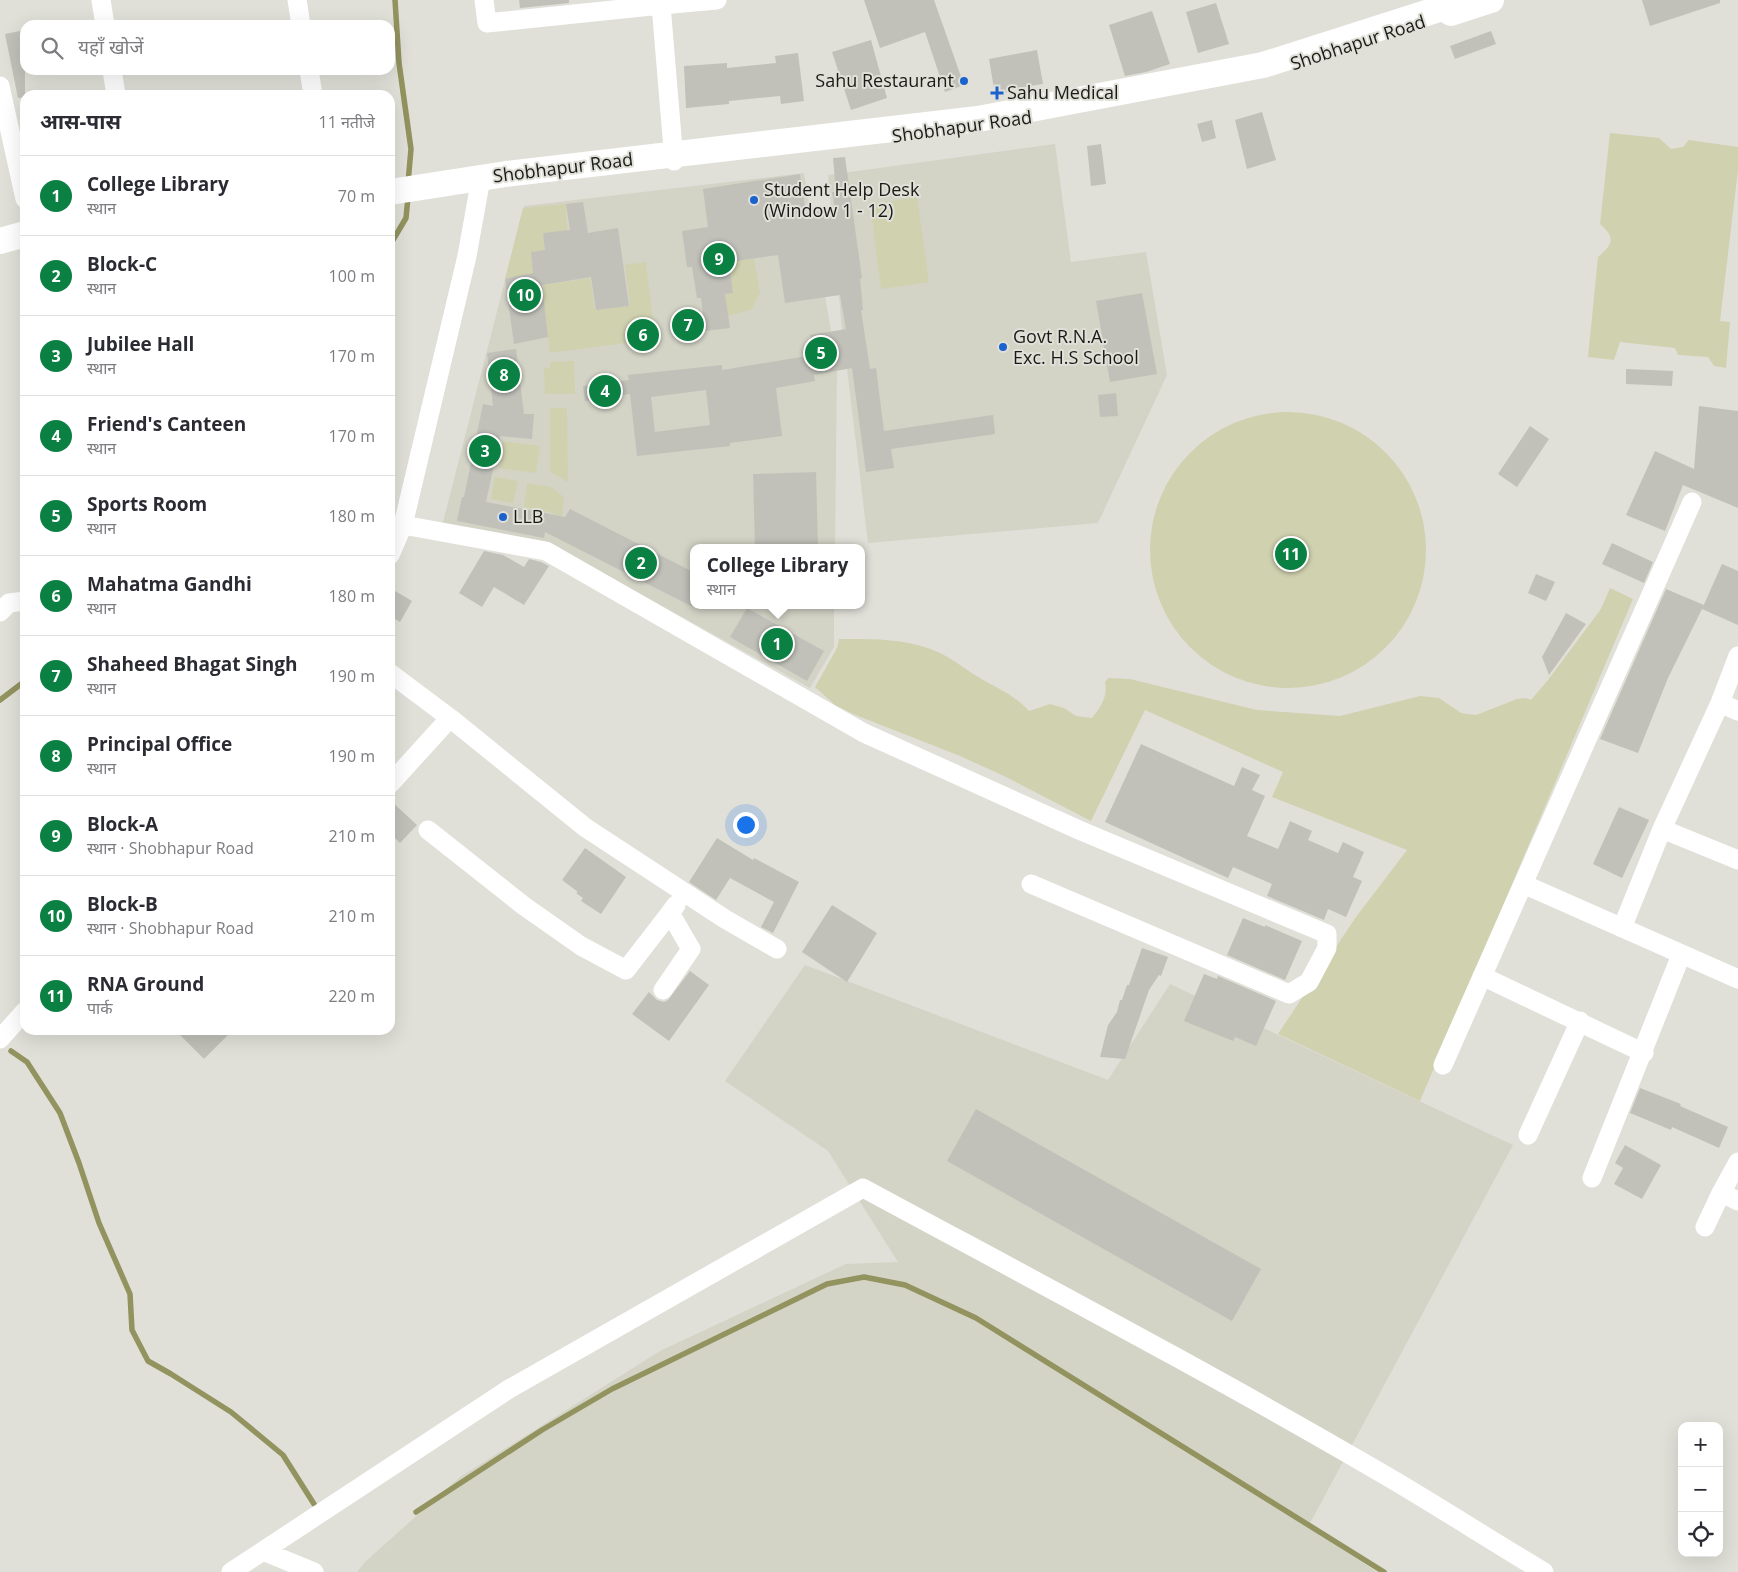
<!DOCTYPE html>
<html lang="hi">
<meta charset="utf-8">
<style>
body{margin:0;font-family:"Open Sans","Noto Sans Devanagari",sans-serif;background:#f7f7f7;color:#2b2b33}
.controls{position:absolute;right:15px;bottom:15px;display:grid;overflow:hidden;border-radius:10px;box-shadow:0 5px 20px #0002}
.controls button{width:45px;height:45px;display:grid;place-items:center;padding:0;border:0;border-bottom:1px solid #e1e1e2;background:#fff;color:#2b2b33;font:25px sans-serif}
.you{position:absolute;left:745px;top:824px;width:18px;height:18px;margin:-12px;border:4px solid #fff;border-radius:50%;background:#1a73e8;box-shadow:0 0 0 8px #1a73e833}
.badge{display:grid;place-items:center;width:32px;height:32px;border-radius:50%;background:#0b8043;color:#fff;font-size:16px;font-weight:700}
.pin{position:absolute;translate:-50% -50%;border:2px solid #fff;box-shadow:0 1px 5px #0006}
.popup{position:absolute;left:690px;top:544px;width:175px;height:65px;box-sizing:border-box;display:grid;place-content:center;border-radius:10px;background:#fff;filter:drop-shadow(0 1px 4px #0005);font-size:16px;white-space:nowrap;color:#7c7c81}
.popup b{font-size:19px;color:#2b2b33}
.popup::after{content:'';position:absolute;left:50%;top:100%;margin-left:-10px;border:10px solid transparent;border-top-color:#fff}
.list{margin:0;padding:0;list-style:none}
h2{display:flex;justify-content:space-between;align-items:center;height:65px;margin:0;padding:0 20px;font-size:21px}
h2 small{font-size:16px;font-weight:400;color:#7c7c81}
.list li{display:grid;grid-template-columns:32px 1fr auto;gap:15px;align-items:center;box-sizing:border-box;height:80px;padding:0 20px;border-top:1px solid #e1e1e2}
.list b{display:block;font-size:19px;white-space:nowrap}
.list p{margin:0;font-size:16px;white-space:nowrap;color:#7c7c81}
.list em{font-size:16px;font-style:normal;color:#7c7c81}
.icon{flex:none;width:28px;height:28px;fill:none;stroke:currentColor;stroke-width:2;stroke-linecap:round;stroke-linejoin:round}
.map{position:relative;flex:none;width:1738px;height:1572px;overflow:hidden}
.search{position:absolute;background:#fff;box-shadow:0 5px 20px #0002;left:20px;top:20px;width:375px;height:55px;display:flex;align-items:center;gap:12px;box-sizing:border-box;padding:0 18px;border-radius:15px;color:#7c7c81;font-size:19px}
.panel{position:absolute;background:#fff;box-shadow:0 5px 20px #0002;left:20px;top:90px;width:375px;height:945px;border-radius:15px}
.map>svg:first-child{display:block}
.built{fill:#d3d4c6}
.green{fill:#d0d1af}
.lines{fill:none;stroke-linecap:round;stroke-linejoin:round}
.stream{stroke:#92935e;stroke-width:5.5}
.building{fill:#c1c1ba;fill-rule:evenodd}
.minor{stroke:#fff;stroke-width:19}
.secondary{stroke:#fff;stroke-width:26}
.poi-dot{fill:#1c62cd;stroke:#e0e0d9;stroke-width:2}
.labels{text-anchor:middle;stroke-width:4;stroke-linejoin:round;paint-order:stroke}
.street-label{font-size:18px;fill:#1a1a17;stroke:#e0e0d9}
.poi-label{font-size:18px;fill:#1a1a17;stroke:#e0e0d9;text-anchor:start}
</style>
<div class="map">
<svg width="1738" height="1572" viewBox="0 0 1738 1572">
<rect width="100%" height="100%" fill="#e0e0d9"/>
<path class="built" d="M1055,144l16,118 75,-10 21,123 -69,148 -230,20 -27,-224 -13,-144z
M804,173l33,193 -2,182h-142v57h141v42l-24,41 -261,-145 -107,-17 82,-320z
M805,965l303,115 62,-96 343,161 -205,382 69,45h-1020l8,-10 95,-85 200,-126 186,-87 52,-2 -70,-111 -103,-70z"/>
<path class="green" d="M1610,133l49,5 12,11 12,-2 6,-7 49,7v23l-18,151 10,1 -4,46 -12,-2 -6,-9 -30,-2 -3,-7 -55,-6 -6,18 -26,-3 10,-100c15,-13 18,-19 2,-33z
M917,197l12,85 -48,7 -11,-85z
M566,204l2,42 -37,6 2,21 -28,6 18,-71z
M754,259l6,33 -8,17 -24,7 -3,-22 8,-1 -4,-31z
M646,262l9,77 -21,3 -2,-15 1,15 -83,11 -8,-68 48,-7 5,32 35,-4 -5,-41z
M574,361l1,33h-30l-1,-26h6v-6z
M550,408h17l1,74 -18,-10z
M1150 550a138 138 0 1 1 276 0a138 138 0 1 1-276 0Z
M503,441l37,5 -4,27 -37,-5z
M495,477l23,4 -5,22 -22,-4z
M527,483l24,4 13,10 -2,20 -12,-5 -26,-5z
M1610,588l23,11 -213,502 -142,-67 78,-117 51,-67 -135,-53 11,-25 -138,-62 -54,111 -87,-45 -44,-20 -107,-42 -18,-9 -20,-18 22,-39 2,-9c34,0 69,-1 101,14 15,7 30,20 45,28 18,10 30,15 44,30l21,-7 14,4 12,8 16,2c9,-11 16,-22 13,-36l3,-4 22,1 127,31 83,6 80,-20 19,2 22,15 15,2 41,-16 9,-1 5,2 17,-20 53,-71z"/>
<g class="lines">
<path class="stream" d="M395,0l4,63 12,86 -3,34
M390,245l16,-27 2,-21
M0,700l25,-19
M11,1051l16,11 33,51 19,50 20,60 31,71 2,36 16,31 23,13 60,38 52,43 31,49
M416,1512l126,-82 70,-41 215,-105 37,-7 41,8 71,33 408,254"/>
</g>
<path class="building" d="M519,0h50v3l-49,5z
M864,0h70l30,85 -19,7 -20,-60 -45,16z
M1642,0h78v3l-70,23z
M1216,3l13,41 -31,9 -12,-41z
M1152,11l18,53 -24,8 -21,4 -16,-51z
M25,30v67l-7,1 -13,-64z
M1491,31l5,13 -41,15 -5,-13z
M871,40l16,58 -36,12 -19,-58z
M1037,50l6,34 -31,5v2l-17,4 -6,-36z
M798,53l6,48 -23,3 -1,-8 -51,5v3l-43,4 -2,-42 43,-3v5l49,-5 -1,-7z
M1262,112l14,48 -29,9 -12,-49z
M1212,120l4,18 -14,4 -5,-18z
M1101,144l5,40 -15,2 -4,-40z
M845,157l17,121 -2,1 3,31h-2l9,59 6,-1 8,63 109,-16 2,19 -104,15 3,19 -28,4 -14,-104 -38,7 1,6 -39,7 6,48 -52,7v3l-93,10 -7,-62 -45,7 -2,-15 46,-6 -1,-5 94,-10v5l91,-15 -3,-20 36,-6 -6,-34 -55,8 -7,-48 -49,7 4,31 -8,1 5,34 -25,3 -4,-33h-4l-5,-31h-5l-5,-36 26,-4 -5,-38 97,-15 6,39 29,-5 -3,-16h4l-3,-34zM706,390l4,35 -55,7 -4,-35z
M583,202l5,31 30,-5 11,78 -33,4 -5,-33 -49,8 6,52 -34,7 -9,-65 28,-6 -2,-21 14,-2 -2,-17 27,-3 -4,-26z
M1142,293l15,81 -47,8 -14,-81z
M516,349l8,65h10l-2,25 -32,-3 -14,66 79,15 5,-8 123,63v35l-148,-75 -1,6 -87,-17 5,-24h2l19,-93 10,2 -6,-53z
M1626,369l47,2 -1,15 -46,-2z
M1116,393l2,23 -18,1 -2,-22z
M1699,406l39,5v97l-55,-23 -18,46 -39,-16 29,-64 39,18z
M1530,426l19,13 -32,48 -19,-13z
M816,472l2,76h-63l-2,-74z
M1612,543l41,19 -9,21 -42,-19z
M484,551l19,4 21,12 5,-8 12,3 8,4 -25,39 -30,-18 -12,20 -23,-14z
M1722,564l16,7v54l-36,-16z
M1536,574l19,8 -9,19 -18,-8z
M390,588l22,13 -12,21 -10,-6z
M1666,589l38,16 -36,73 -30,75 -38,-14z
M747,608l77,43 -17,30 -77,-44z
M1566,613l20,11 -37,51 -7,-18z
M1141,744l93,42 8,-19 18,8 -8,15 13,6 -18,40 31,13 12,-28 22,10 -4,9 30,13 5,-11 21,10 -11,25 9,4 -16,36 -18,-8 -4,11 -57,-24 5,-12 -39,-17 -5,11 -123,-56z
M390,800l27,25 -17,18 -10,-10z
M1619,807l30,13 -27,58 -29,-14z
M717,838l36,22 1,-2 45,24 -26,51 -12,-6 13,-25 -44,-24 -14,22 -27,-18z
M585,848l41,29 -25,37 -20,-13 2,-3 -7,-5 2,-1 -16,-12z
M832,905l45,28 -30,49 -45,-30z
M1243,918l22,9v-2l37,16 -17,39 -58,-25z
M1142,948l26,9 -7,19 -2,-1 -10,15 -24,69 -25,-2 8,-32 9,-13 3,-12h2l5,-15h2z
M690,971l19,14 -40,56 -37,-27 17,-22 8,8 7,2 4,-2z
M1204,974l13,5 1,-3 58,25 -20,45 -21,-9 -2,4 -49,-20z
M175,1030h58l-29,29z
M1640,1088l41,16 -1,2 48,21 -9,21 -47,-21 -1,3 -41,-17z
M976,1109l285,160 -29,52 -285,-160z
M1625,1145l36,20 -19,34 -28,-15 9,-16 -8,-5z"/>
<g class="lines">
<path class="minor" d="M101,0l4,25
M297,0l4,25
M484,0l3,23 174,-18 13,156
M660,0l1,5 56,-5
M112,70l4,25
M309,70l4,25
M0,86l25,113
M403,525l143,26 318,182 215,97 248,104v14l-18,34 -20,12 -258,-110
M390,555l13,-30 64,-269 14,-78
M0,612l9,-9 16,-2
M390,673l60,45 136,110 139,91 52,30
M1720,703l18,8
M390,784l60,-66
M1662,829l76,31
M428,830l96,76 57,40 45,24 44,-57
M1523,884l215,95
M1622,928l40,-99 58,-126 18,-47
M1482,976l162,77
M663,990l28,-41 -21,-36 6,-8
M0,1039l25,-28
M1443,1065l249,-563
M1528,1135l52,-114
M1592,1178l89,-223
M1721,1193l17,8
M1705,1227l16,-34 17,-31
M263,1551l51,21
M231,1572l278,-183 354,-201c174,94 349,186 520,286 55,32 107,66 161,98"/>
<path class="secondary" d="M1451,13l40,-13
M390,192l116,-18 472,-55 285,-54 204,-65
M0,241l25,-7"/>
</g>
<g class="poi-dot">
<circle cx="964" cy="81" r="5"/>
<path d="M994.5 85.5h5v5h5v5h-5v5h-5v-5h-5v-5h5z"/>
<circle cx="754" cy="200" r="5"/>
<circle cx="1003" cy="347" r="5"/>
<circle cx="503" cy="517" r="5"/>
</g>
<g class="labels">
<g class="street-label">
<text transform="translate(1358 43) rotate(-18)" y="6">Shobhapur Road</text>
<text transform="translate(962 127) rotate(-8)" y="6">Shobhapur Road</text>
<text transform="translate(563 168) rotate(-7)" y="6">Shobhapur Road</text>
</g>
<g class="poi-label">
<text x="954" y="87" text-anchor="end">Sahu Restaurant</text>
<text x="1007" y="99">Sahu Medical</text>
<text x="764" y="196">Student Help Desk<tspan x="764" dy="21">(Window 1 - 12)</tspan></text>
<text x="1013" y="343">Govt R.N.A.<tspan x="1013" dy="21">Exc. H.S School</tspan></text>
<text x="513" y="523">LLB</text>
</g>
</g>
</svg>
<div class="controls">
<button>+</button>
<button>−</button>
<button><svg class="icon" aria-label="locate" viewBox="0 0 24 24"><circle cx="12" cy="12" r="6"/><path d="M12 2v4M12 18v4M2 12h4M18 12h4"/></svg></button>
</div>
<div class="you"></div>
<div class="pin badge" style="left:777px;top:644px">1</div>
<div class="popup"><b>College Library</b>स्थान</div>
<div class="pin badge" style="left:641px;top:563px">2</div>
<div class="pin badge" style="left:485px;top:451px">3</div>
<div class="pin badge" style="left:605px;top:391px">4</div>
<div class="pin badge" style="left:821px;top:353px">5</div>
<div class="pin badge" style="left:643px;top:335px">6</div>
<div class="pin badge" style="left:688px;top:325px">7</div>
<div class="pin badge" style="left:504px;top:375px">8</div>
<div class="pin badge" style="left:719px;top:259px">9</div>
<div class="pin badge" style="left:525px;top:295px">10</div>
<div class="pin badge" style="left:1291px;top:554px">11</div>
<div class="search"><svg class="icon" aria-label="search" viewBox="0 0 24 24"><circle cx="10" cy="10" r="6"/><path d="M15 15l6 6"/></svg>यहाँ खोजें</div>
<section class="panel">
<h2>आस-पास<small>11 नतीजे</small></h2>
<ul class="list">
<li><span class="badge">1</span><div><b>College Library</b><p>स्थान</p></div><em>70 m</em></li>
<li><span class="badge">2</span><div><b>Block-C</b><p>स्थान</p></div><em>100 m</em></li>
<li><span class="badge">3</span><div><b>Jubilee Hall</b><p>स्थान</p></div><em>170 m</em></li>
<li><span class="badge">4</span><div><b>Friend's Canteen</b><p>स्थान</p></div><em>170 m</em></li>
<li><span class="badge">5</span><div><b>Sports Room</b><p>स्थान</p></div><em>180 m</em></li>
<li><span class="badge">6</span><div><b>Mahatma Gandhi</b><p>स्थान</p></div><em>180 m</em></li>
<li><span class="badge">7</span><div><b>Shaheed Bhagat Singh</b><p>स्थान</p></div><em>190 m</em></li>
<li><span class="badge">8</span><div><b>Principal Office</b><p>स्थान</p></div><em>190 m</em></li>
<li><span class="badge">9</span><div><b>Block-A</b><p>स्थान · Shobhapur Road</p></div><em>210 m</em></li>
<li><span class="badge">10</span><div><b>Block-B</b><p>स्थान · Shobhapur Road</p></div><em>210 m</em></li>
<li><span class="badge">11</span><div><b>RNA Ground</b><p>पार्क</p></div><em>220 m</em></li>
</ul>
</section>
</div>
